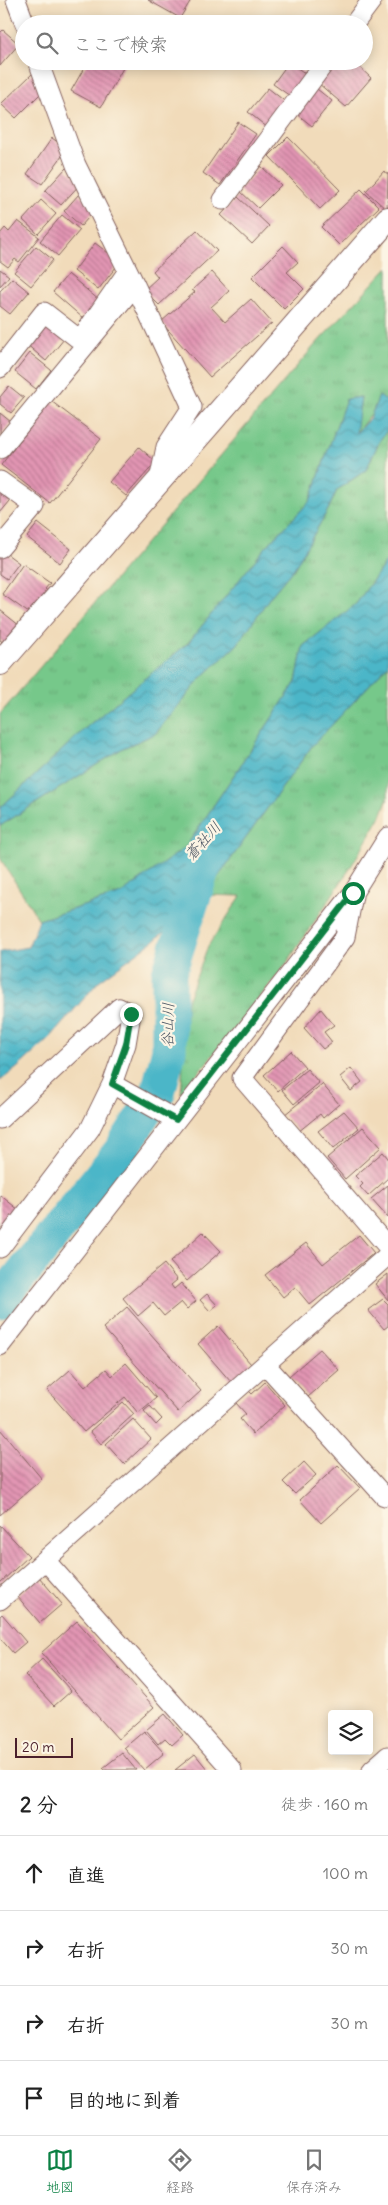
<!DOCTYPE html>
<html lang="ja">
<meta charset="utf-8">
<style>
body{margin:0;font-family:Delius,"Klee One",sans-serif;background:#f6f6f6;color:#222}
.controls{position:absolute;right:15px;bottom:15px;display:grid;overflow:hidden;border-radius:5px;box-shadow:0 2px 12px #0003}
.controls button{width:45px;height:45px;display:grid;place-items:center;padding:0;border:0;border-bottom:1px solid #e0e0e0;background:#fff;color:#222;font:25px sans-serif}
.scale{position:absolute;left:15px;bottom:12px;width:58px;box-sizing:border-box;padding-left:5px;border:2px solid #4a1f2b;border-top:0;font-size:14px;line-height:18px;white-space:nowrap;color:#4a1f2b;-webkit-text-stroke:4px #fcf5e5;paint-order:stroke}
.stop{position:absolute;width:15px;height:15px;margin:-11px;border:4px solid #0b8043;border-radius:50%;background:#fff}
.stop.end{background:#0b8043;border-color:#fff;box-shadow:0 1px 5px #0008}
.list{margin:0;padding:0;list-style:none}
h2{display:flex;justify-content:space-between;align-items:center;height:65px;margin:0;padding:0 20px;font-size:21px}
h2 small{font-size:16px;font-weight:400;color:#767676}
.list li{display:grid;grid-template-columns:32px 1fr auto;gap:15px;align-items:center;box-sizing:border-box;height:75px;padding:0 20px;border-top:1px solid #e0e0e0}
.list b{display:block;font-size:19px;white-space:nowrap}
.list em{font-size:16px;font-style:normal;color:#767676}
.icon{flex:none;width:28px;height:28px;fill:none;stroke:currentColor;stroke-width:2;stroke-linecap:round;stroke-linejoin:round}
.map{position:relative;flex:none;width:388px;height:1770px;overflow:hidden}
.search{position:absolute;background:#fff;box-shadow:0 2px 12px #0003;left:15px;right:15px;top:15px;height:55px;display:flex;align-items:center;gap:12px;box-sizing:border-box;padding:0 18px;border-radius:28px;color:#767676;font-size:19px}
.sheet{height:365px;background:#fff}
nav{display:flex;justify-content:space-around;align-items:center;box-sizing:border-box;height:70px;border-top:1px solid #e0e0e0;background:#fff;font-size:14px;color:#767676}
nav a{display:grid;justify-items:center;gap:2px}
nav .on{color:#0b8043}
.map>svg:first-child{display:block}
.grass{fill:url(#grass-tufts);stroke:#60745a}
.water{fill:url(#water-waves);stroke:#4a6a7a}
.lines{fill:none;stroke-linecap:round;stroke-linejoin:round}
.river{stroke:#4bb6c8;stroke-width:35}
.building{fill:url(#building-back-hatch)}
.minor-casing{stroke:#84615d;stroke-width:21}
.tertiary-casing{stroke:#84615d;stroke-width:26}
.minor{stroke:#fff;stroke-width:19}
.tertiary{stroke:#fff;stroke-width:24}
.route{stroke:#0b8043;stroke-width:6}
.labels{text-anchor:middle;stroke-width:4.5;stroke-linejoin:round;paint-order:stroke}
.water-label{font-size:15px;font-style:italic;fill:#4a5462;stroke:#fcf5e5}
</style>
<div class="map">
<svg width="388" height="1770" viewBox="0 0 388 1770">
<defs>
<pattern id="grass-tufts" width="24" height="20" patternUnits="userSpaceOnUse" patternTransform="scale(1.25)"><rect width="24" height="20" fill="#76c88a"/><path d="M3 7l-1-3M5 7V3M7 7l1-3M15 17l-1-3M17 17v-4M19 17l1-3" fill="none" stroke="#68ab77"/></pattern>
<pattern id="water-waves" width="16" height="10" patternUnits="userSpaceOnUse" patternTransform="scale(1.25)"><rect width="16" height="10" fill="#4bb6c8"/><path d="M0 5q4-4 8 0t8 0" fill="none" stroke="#4093a3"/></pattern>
<pattern id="building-back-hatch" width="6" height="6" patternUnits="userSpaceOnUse" patternTransform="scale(1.25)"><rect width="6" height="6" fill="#e295b3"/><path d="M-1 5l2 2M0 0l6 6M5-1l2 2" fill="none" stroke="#b97992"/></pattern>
</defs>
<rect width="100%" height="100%" fill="#fcf5e5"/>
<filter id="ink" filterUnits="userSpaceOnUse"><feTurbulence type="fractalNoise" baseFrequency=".02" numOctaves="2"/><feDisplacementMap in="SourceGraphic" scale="10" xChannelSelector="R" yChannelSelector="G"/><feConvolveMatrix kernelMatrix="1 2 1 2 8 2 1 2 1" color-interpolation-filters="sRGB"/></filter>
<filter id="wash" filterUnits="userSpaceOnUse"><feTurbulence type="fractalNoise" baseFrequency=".0096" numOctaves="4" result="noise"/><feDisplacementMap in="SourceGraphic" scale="20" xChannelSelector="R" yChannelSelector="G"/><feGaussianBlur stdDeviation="1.12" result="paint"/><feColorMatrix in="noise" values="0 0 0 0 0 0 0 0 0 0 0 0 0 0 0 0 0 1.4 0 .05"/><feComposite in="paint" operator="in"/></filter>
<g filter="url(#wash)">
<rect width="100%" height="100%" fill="#f1dbba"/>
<path class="grass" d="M388,267v135l-9,-6 -7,17 -17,21 6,-37 -15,2 -36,102 -45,47 -77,95 -99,82 -89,83v-94l315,-369z
M388,429v130l-32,45 -53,42 -7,36 -110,165 -65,47 -82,26 -39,-62v-32l123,-78 32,-14 48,-58 34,-31 33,-48 25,-30 34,-59 8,-18 29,-20 14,-30z
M388,665v132l-7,19 -32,54 -67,100 -101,124 6,-93 21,-55 33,-50 -36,-1 107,-149z"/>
<path class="water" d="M379,396l9,6v27l-8,11 -14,30 -29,20 -8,18 -34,59 -25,30 -33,48 -34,31 -48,58 -32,14 -123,78v-18l89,-83 99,-82 77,-95 45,-47 36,-102 15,-2 -5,36 14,-15z
M388,559v106l-76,81 -107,149 -50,45 -56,41 -49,57 -33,30 -17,13v-129l28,-5 11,-27 82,-26 65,-47 110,-165 7,-36 53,-42z"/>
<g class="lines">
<path class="river" d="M0,1301l120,-149 38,-60 11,-42v-77l33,-103 4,-7"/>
</g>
<g id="blocks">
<path class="building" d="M148,0h43l-11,18z
M3,30l16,14 -19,22v-33z
M88,61h39l-26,46 -30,-16z
M337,61h16l18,17 -25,29 -28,-24z
M289,62l17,12 -16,22 -17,-12z
M33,73l14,14 -31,31 -15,-14z
M312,85l20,16 -20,25 -20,-16z
M268,88l19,15 -19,25 -20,-16z
M238,122l18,12 -36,51 -17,-12z
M288,137l52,53 -20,19 -51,-53z
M52,138l15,11 -25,35 -15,-10z
M261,166l20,19 -23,23 -19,-18z
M66,168l16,14 -21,23 -16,-14z
M384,171l4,3 -1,36 -21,-19z
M361,189l18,18 -40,38 -18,-18z
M79,194l17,15 -15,17 -17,-15z
M238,197l31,29 -17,18 -31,-29z
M41,200l15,14 -18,20 -15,-14z
M62,215l18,15 -22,26 -18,-15z
M18,221l21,16 -20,25 -4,-3 -7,8 -8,-6v-27l5,-6 4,4z
M197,230l20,21 -58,54 -15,-15 14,-13 -5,-6z
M95,243l25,19 -22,28 -24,-19z
M36,246l17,14 -22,26 -17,-14z
M283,246l15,16 -11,10 17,17 -20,20 -32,-32z
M0,269l9,7 -9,10z
M212,272l17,19 -18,16 14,15 26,-23 21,24 -62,54 -49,-55 34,-30 -3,-2z
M68,274l32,27 -16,18 -31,-27z
M12,278l17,14 -19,22 -10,-8v-15z
M42,322l22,17 -18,22 -21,-18z
M30,353l21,17 -15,19 -21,-17z
M9,386l15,12 -13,15 -11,-9v-7z
M51,401l50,38 -51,64 -49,-38z
M0,413l11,9 -11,14z
M139,447l17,15 -30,34 -17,-14z
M0,493l10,8 -10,12z
M38,523l33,26 -11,14 -33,-26z
M3,551l16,12 -12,16 -7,-5v-19z
M23,564l27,19 -5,6 5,4 -17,23 -31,-22z
M0,610l20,16 -15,18 -5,-4z
M321,1009l13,16 -10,7 8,10 -9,7 -19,-21z
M291,1051l14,16 -27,24 -14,-16z
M351,1068l11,14 -11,9 -11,-14z
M307,1069l12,14 -25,21 -12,-14z
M322,1084l17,20 -16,14 -3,-4 -22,18 -14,-17z
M344,1111l15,17 -26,21 -15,-18z
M363,1127l18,20 -36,32 -18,-21z
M383,1152l5,6v20l-20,18 -8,-9 3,-3 -8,-8z
M388,1185v33l-17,-19z
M0,1195l19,15 -18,22 -1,-1z
M203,1232l18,19 -34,30 -17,-19z
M359,1235l15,18 -64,52 -15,-18 -12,10 -18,-22 41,-32 17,21z
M164,1264l13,16 -6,5 3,4 7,-6 15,18 -9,8 -6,-7 -17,14 -11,-13 -15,13 -15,-18z
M388,1274v26l-13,-16z
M207,1294l10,11 -7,6 -10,-11z
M383,1299l5,5v22l-4,3 -16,-19z
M127,1307l74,84 -23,21 -75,-84z
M218,1326l33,38 -20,18 -33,-38z
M320,1349l19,21 -31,27 -19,-21z
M126,1363l30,35 -18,15 -13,-16 -41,35 -37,-42 23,-20 15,17 21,-18 6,7z
M265,1382l20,23 -32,29 -13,-15 6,-5 -11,-12 14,-11 3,3z
M123,1402l11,12 -33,30 -11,-13z
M150,1406l12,13 -6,6 -12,-14z
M133,1419l18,20 -27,25 -18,-20z
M0,1429l42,50 -42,36z
M304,1462l12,13 -21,19 -12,-12z
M338,1465l22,23 -39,35 -21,-23z
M0,1525l29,31 -29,27z
M39,1577l23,27 -22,19 -23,-27z
M2,1614l24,28 -13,11 -13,-15v-22z
M77,1621l77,86 -36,32 -77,-86z
M42,1659l29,32 -17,15 -29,-31z
M165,1714l18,21 -11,10 -7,-7 -7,6 -12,-14z
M144,1731l20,22 -20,17 -20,-22z
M122,1753l14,17h-31l-2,-2z
M195,1754l13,16h-33z"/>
</g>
</g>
<g filter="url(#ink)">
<use href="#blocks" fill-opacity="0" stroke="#84615d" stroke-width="1"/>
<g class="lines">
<defs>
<path id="minor" d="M16,0l9,24
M354,24l18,-24
M38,61l38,104 59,120 57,122 -26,40 -7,34
M223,200l103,-139
M0,368l44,-56 36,28 48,-69
M0,449l135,-164
M0,481l35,25 -35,42
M353,896l-8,41 -103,141 146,169
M112,1084l64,36
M0,1119l119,-111 12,6 -5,30 -14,40 -22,45 -90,119
M0,1346l353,-453 35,-56
M265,1364l119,132
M45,1560l187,210
M0,1600l388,-345
M372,1770l16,-14"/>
<path id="tertiary" d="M0,663l388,-444"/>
</defs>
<use href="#minor" class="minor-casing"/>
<use href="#tertiary" class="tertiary-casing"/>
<use href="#minor" class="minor"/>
<use href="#tertiary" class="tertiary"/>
</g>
</g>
<g class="lines" filter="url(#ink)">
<path class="route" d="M131,1014l-5,30 -14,40 64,36 177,-227"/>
</g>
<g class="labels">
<g class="water-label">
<text transform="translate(203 841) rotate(-48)" y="5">蒼社川</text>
<text transform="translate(168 1025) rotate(-89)" y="5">谷山川</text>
</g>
</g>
</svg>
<div class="controls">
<button><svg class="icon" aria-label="layers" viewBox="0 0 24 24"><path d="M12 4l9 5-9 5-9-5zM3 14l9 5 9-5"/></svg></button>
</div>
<div class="scale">20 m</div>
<div class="stop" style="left:353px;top:893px"></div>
<div class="stop end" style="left:131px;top:1014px"></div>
<div class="search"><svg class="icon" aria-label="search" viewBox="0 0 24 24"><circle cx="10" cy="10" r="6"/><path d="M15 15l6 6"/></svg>ここで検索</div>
</div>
<section class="sheet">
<h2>2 分<small>徒歩 · 160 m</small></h2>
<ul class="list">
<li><svg class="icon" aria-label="ahead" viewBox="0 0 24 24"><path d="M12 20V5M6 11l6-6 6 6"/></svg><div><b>直進</b></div><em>100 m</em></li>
<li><svg class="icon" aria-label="right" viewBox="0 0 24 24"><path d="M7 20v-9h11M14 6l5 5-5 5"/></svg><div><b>右折</b></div><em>30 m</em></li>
<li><svg class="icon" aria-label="right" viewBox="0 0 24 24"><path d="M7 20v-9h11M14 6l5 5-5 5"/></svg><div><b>右折</b></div><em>30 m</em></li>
<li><svg class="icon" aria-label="arrive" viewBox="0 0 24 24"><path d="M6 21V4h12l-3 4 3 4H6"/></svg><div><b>目的地に到着</b></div></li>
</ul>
</section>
<nav>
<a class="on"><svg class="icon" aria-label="map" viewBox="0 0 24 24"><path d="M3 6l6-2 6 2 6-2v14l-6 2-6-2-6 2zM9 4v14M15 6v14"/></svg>地図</a>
<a><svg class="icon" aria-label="directions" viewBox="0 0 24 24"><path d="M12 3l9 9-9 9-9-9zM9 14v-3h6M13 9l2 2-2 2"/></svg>経路</a>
<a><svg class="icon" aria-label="saved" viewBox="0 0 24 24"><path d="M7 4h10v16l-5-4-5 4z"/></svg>保存済み</a>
</nav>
